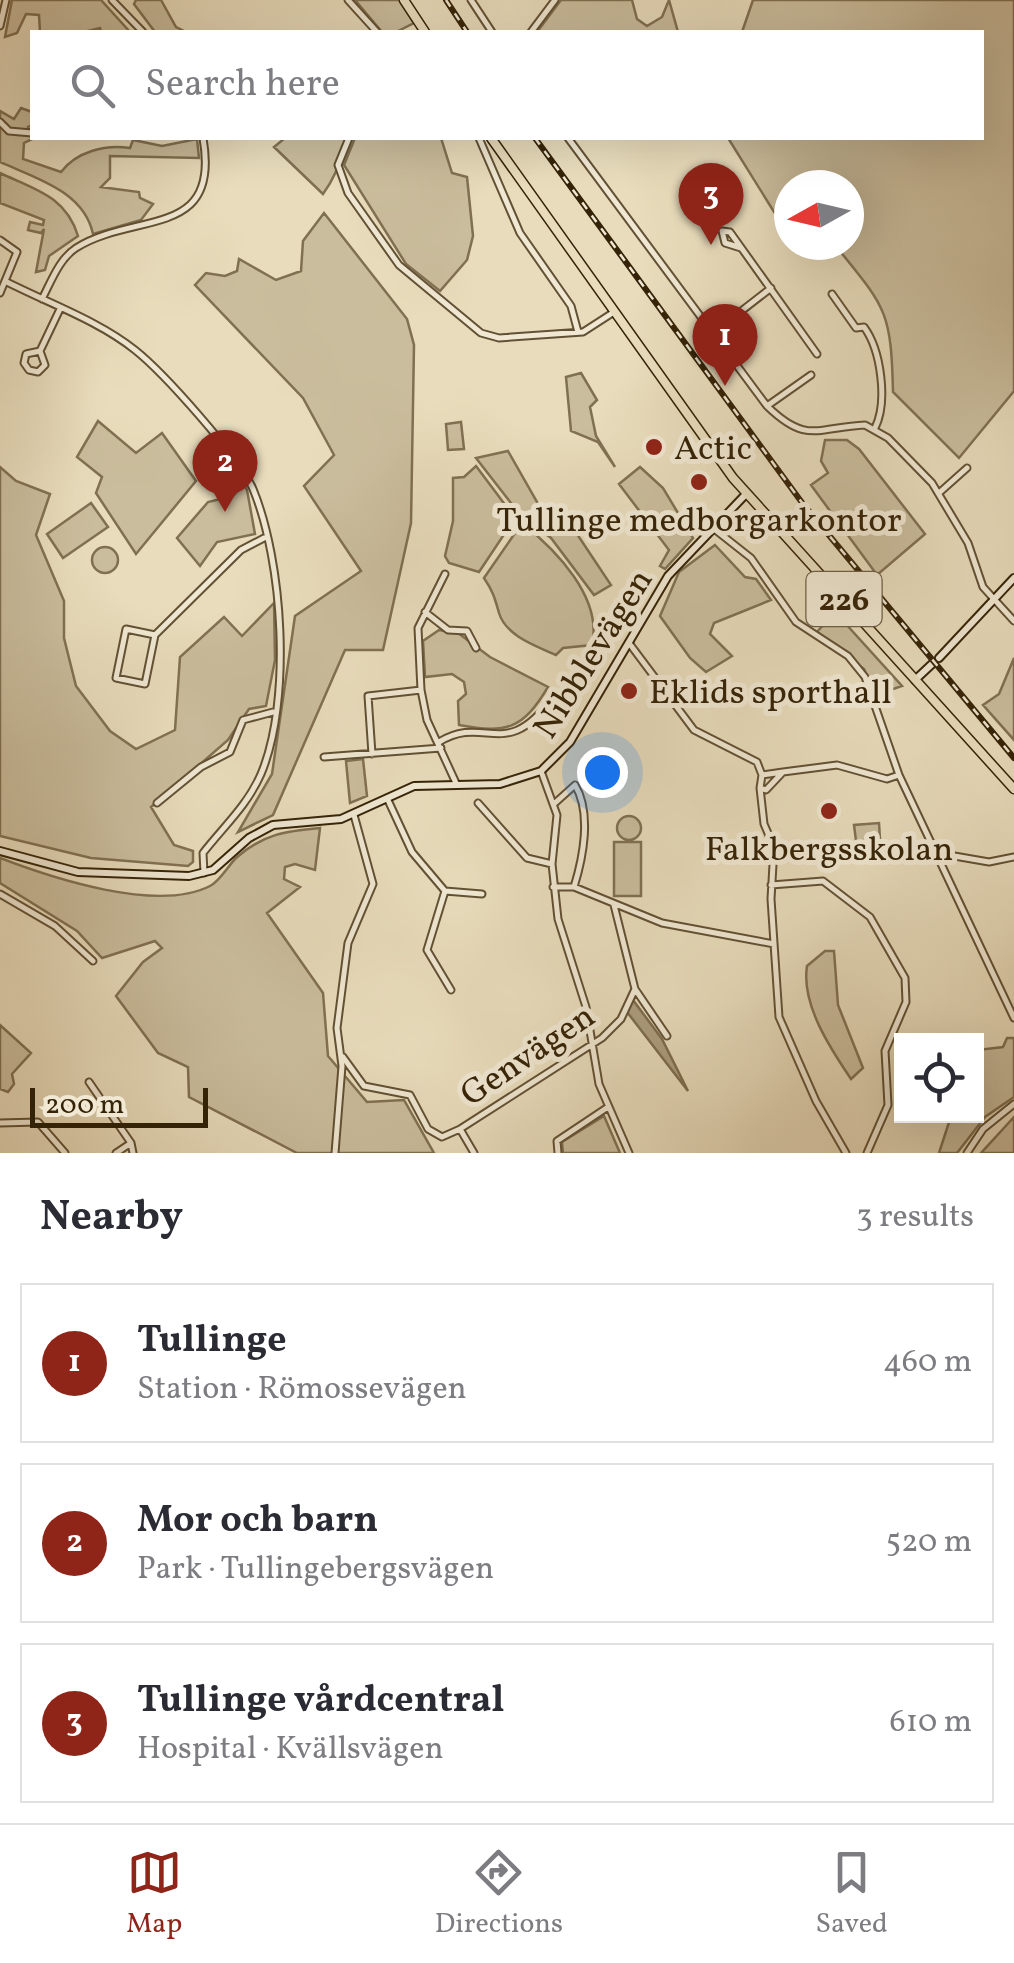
<!DOCTYPE html>
<meta charset="utf-8">
<style>
body{margin:0;font-family:Vollkorn,serif;background:#f2f2f3;color:#2b2b33}
.controls{position:absolute;right:30px;bottom:30px;display:grid;overflow:hidden;border-radius:0px;box-shadow:0 10px 40px #0002}
.controls button{width:90px;height:90px;display:grid;place-items:center;padding:0;border:0;border-bottom:2px solid #e1e1e2;background:#fff;color:#2b2b33;font:50px sans-serif}
.compass{position:absolute;left:774px;top:170px;width:90px;height:90px;border-radius:50%;background:#fff;box-shadow:0 10px 40px #0002;rotate:262deg}
.scale{position:absolute;left:30px;bottom:25px;width:178px;box-sizing:border-box;padding-left:10px;border:5px solid #352307;border-top:0;font-size:28px;line-height:35px;white-space:nowrap;color:#352307;-webkit-text-stroke:8px #f0e8d3;paint-order:stroke}
.you{position:absolute;left:602px;top:772px;width:35px;height:35px;margin:-25px;border:8px solid #fff;border-radius:50%;background:#1a73e8;box-shadow:0 0 0 15px #1a73e833}
.badge{display:grid;place-items:center;width:65px;height:65px;border-radius:50%;background:#8f2418;color:#fff;font-size:32px;font-weight:700}
.pin{position:absolute;translate:-50% -82px;filter:drop-shadow(0 2px 5px #0008)}
.pin::after{content:'';position:absolute;top:52px;width:35px;height:30px;background:inherit;clip-path:polygon(0 0,100% 0,50% 100%)}
.list{margin:0;padding:0;list-style:none}
h2{display:flex;justify-content:space-between;align-items:center;height:130px;margin:0;padding:0 40px;font-size:42px}
h2 small{font-size:32px;font-weight:400;color:#7c7c81}
.list li{display:grid;grid-template-columns:65px 1fr auto;gap:30px;align-items:center;box-sizing:border-box;height:160px;margin:0 20px 20px;padding:0 20px;border:2px solid #e1e1e2;border-radius:0px}
.list b{display:block;font-size:38px;white-space:nowrap}
.list p{margin:0;font-size:32px;white-space:nowrap;color:#7c7c81}
.list em{font-size:32px;font-style:normal;color:#7c7c81}
.icon{flex:none;width:55px;height:55px;fill:none;stroke:currentColor;stroke-width:2;stroke-linecap:round;stroke-linejoin:round}
.map{position:relative;flex:none;width:1014px;height:1153px;overflow:hidden}
.search{position:absolute;background:#fff;box-shadow:0 10px 40px #0002;left:30px;right:30px;top:30px;height:110px;display:flex;align-items:center;gap:25px;box-sizing:border-box;padding:0 35px;border-radius:0px;color:#7c7c81;font-size:38px}
.sheet{height:670px;background:#fff}
nav{display:flex;justify-content:space-around;align-items:center;box-sizing:border-box;height:140px;border-top:2px solid #e1e1e2;background:#fff;font-size:28px;color:#7c7c81}
nav a{display:grid;justify-items:center;gap:5px}
nav .on{color:#8f2418}
.map>svg:first-child{display:block}
.green{fill:#cabd9d;stroke:#807052;stroke-width:2.5}
.water{fill:#ab9d7e;stroke:#7c6c4e;stroke-width:2.5}
.lines{fill:none;stroke-linecap:round;stroke-linejoin:round}
.street-casing{stroke:#625134;stroke-width:9}
.secondary-casing{stroke:#352307;stroke-width:10}
.primary-casing{stroke:#352307;stroke-width:11}
.street{stroke:#f0e8d3;stroke-width:5}
.secondary{stroke:#f0e8d3;stroke-width:6}
.primary{stroke:#e8dcbc;stroke-width:8}
.rail-casing{stroke:#352307;stroke-width:6}
.rail{stroke:#f0e8d3;stroke-width:2.5;stroke-dasharray:8;stroke-linecap:butt}
.poi-dot{fill:#8f2418;stroke:#f0e8d3;stroke-width:4}
.labels{text-anchor:middle;stroke-width:10;stroke-linejoin:round;paint-order:stroke}
.shield{fill:#f0e8d3;stroke:#6d5e44;stroke-width:2.5}
.shield-label{font-size:32px;font-weight:bold;fill:#352307}
.poi-label{font-size:35px;fill:#352307;stroke:#f0e8d3;text-anchor:start}
.street-label{font-size:35px;fill:#352307;stroke:#f0e8d3}
</style>
<div class="map">
<svg width="1014" height="1153" viewBox="0 0 1014 1153">
<rect width="100%" height="100%" fill="#e8dcbc"/>
<filter id="stains"><feTurbulence type="fractalNoise" baseFrequency=".002" numOctaves="4"/><feColorMatrix values="0 0 0 0 .2 0 0 0 0 .09 0 0 0 0 .02 0 0 0 .5 -.17"/></filter>
<radialGradient id="worn" r=".72"><stop offset=".6" stop-color="#630" stop-opacity="0"/><stop offset="1" stop-color="#630" stop-opacity=".3"/></radialGradient>
<path class="green" d="M12,0h89l29,32h-29l-1,-4 -16,4h-44l-1,-17 -13,-1 -9,19 -12,4z
M136,0h25l15,27 10,5h-31l-21,-28z
M355,0h44l15,23 -18,9h-14z
M561,0h71l5,19 10,7 15,-9 7,-17 9,32h-141z
M753,0h261v391l-55,67 -66,-66c-2,-82 -7,-84 -58,-147h14v-60h-60v40l-10,3 -3,-13 -48,-77h254v-106h-240z
M21,108l11,4v13l-4,2 4,12 -8,4 -1,16 38,13c15,-20 44,-28 69,-24l3,-8 29,6 35,-7 2,19 -89,-2v22l-9,9 38,5 1,6 13,6 -12,16 -48,14c-9,-43 -58,-56 -93,-72v-51l14,8z
M285,138h63c-8,22 -11,37 -25,56l-49,-47z
M355,138h86l11,35 15,4 6,59 -6,24 -27,31 -34,-27 -62,-99z
M0,173c34,16 66,23 78,63l-29,20 -4,14 -9,2 8,-43 -3,4 -13,-3 2,-8 13,3 1,-5 -44,-17z
M324,213l83,106 7,26 -3,178 -28,127h-38l-72,165 -35,17 34,-58 23,-158 66,-45 -57,-85 30,-31 -31,-57 -108,-113 11,-12 19,3 12,-5 2,-12 37,21 25,-9 2,-30z
M581,373l16,27 -7,7 6,29 19,31 -17,-25 -27,-11 -5,-54z
M98,421l38,32 26,-20 34,48 -60,73 -40,-61 6,-16 -25,-20z
M461,422l3,27 -16,1 -2,-26z
M825,440h22l12,9 66,85 -48,41 -66,-90 17,-12 -7,-12z
M508,451l41,72 18,-4 44,66 -17,10 -43,-57 -30,-22 -45,-58z
M476,466l39,52 -36,54 -30,-9 -4,-7 8,-35v-43l11,-1z
M0,467l16,14 34,13 -14,41 28,66v37l12,48 34,45 26,18 39,-19 5,-73 44,-40 18,19 32,-33 1,57 -9,46 -17,3 -21,31 -77,67 23,38 19,6v11l-5,4 -97,-8 -91,-22z
M640,467l23,21 30,50 -28,31 -5,-3 9,-16 -50,-66z
M239,478l8,12 8,44 -38,8 -17,24 -23,-28 31,-36 25,-6 7,-8z
M91,503l17,24 -45,31 -16,-24z
M522,523c34,27 81,75 70,122l-29,3 -7,7c-20,-9 -50,-19 -57,-42 -4,-14 -6,-22 -15,-35z
M715,545l30,32 11,2 15,21 -57,23 -4,11 22,22 -26,16 -16,-14 -30,-42 19,-44z
M92 560a13 13 0 1 1 26 0a13 13 0 1 1-26 0Z
M835,612l67,74 -26,9 -12,-26 -48,-36z
M439,630l19,3 32,24 58,30c-25,42 -41,47 -89,38l-1,-24 8,-7 -2,-12 -12,-8 -27,3 -2,-36z
M1014,658v82l-31,-35 16,-11z
M363,759l4,37 -17,7 -4,-42z
M617 828a12 12 0 1 1 24 0a12 12 0 1 1-24 0Z
M879,823l1,16 -24,2 -2,-16z
M320,828l-5,42 -20,-6 -10,3 -1,12 16,8 -33,26 56,80 5,63 39,46 37,-2 30,53h-137l-108,-56 -1,-30 -30,-14 -42,-57 27,-34 19,-14 -7,-7 -53,17 -25,-27 -77,-48v-25c52,20 157,55 210,28 10,-5 18,-20 26,-28 27,-24 50,-27 84,-30z
M614,842h27v54h-27z
M825,951h9l4,54 25,63 -12,11c-21,-31 -50,-75 -44,-113z
M0,1025l31,28 -19,21 2,10 -6,8 -8,-3z
M1007,1038h7v59l-29,20 -28,36h-18l12,-37h25l1,-66 26,-3z
M604,1116l16,37h-57l-1,-11z
M1014,1117v36h-33z"/>
<path class="water" d="M633,1000l29,39 26,52 -61,-79z"/>
<g class="lines">
<defs>
<path id="street" d="M112,0l31,32
M348,0l29,32
M471,0l21,32
M0,26l6,-26
M531,32l24,-32
M0,122l9,9 23,2
M349,138l-11,27 10,28 51,72 82,68 18,5 84,-6 31,-20
M479,138l41,95 51,73 7,26
M568,138l199,268c40,39 51,21 98,19l23,13 44,45 36,60 15,44 31,34
M0,240l17,12 -17,41
M741,248l-16,-5 -3,-12 8,1 87,122
M7,282c41,21 92,39 128,68 29,23 104,107 118,139 30,73 39,211 8,285 -14,32 -37,52 -58,79l1,20
M832,294l24,34 8,-1c17,23 24,75 11,101
M42,299c9,-17 17,-40 34,-51 59,-37 145,-8 127,-110
M713,333l58,-45
M40,351l-14,3 -2,9 5,7 9,2 7,-7 -5,-14 20,-42
M767,406l44,-31
M939,493l28,-25
M713,528l38,30 45,64 52,34 17,21 34,98 115,243
M445,574l-27,54 3,62 6,30 29,63
M425,612l23,18 19,1 9,17
M155,635l-29,-6 -10,49 29,6 10,-49 86,-85 23,-12
M629,643l65,87 63,32 5,13 21,-3
M439,742c48,-29 66,22 115,-46
M372,754l-4,-58 53,-6
M324,757l117,-9
M541,771l16,44 -5,49 6,55 28,88 13,77 30,69
M762,775l-2,13 6,2 17,-18 54,-7 50,14 12,-4
M760,788l4,36 10,23 -3,52 8,118 37,84 30,52
M387,798l25,54 33,39 37,3
M157,803l44,-36 29,-15 13,-32 30,-8
M478,803l49,55 25,6
M555,803l20,-18c17,28 8,73 -1,102
M937,853l52,9 25,-5
M771,885l52,-4 47,36 35,61 1,24 -21,49 3,54 -21,48
M553,887h21l88,36 112,21
M445,891l-18,59 24,40
M0,894l55,32 38,35
M635,989l32,47
M343,1057l21,29 46,9 18,34 14,8 18,-8 14,24
M89,1082l42,61
M0,1123l38,-1 27,31
M460,1129l142,-91 19,-19 14,-30 -21,-84
M116,1153l15,-10 2,10
M335,1153l7,-87 -5,-38 11,-85 25,-59 -19,-69
M558,1153l-1,-12 51,-34
M967,1153l16,-24 31,-25"/>
<path id="secondary" d="M939,658l75,-80
M915,680l17,-16
M0,851l78,21 111,4 24,-6 36,-32 24,-13 68,-6 73,-33 86,-2 41,-13 29,-29 98,-166 78,-82"/>
<path id="primary" d="M404,0l21,32
M491,138l242,340 281,311"/>
</defs>
<use href="#street" class="street-casing"/>
<use href="#secondary" class="secondary-casing"/>
<use href="#primary" class="primary-casing"/>
<use href="#street" class="street"/>
<use href="#secondary" class="secondary"/>
<use href="#primary" class="primary"/>
<defs>
<path id="rail" d="M446,0l21,32
M535,138l268,366 211,254"/>
</defs>
<use href="#rail" class="rail-casing"/>
<use href="#rail" class="rail"/>
</g>
<g class="poi-dot">
<circle cx="654" cy="447" r="10"/>
<circle cx="699" cy="482" r="10"/>
<circle cx="629" cy="691" r="10"/>
<circle cx="829" cy="811" r="10"/>
</g>
<g class="labels">
<rect class="shield" x="806.5" y="572" width="75" height="54" rx="8"/>
<g class="shield-label">
<text x="844" y="610">226</text>
</g>
<g class="poi-label">
<text x="674" y="459">Actic</text>
<text x="699" y="531" text-anchor="middle">Tullinge medborgarkontor</text>
<text x="649" y="703">Eklids sporthall</text>
<text x="829" y="860" text-anchor="middle">Falkbergsskolan</text>
</g>
<g class="street-label">
<text transform="translate(592 653) rotate(-58)" y="12">Nibblevägen</text>
<text transform="translate(527 1054) rotate(-34)" y="12">Genvägen</text>
</g>
</g>
<rect width="100%" height="100%" filter="url(#stains)"/>
<rect width="100%" height="100%" fill="url(#worn)"/>
</svg>
<div class="controls">
<button><svg class="icon" aria-label="locate" viewBox="0 0 24 24"><circle cx="12" cy="12" r="6"/><path d="M12 2v4M12 18v4M2 12h4M18 12h4"/></svg></button>
</div>
<svg class="compass" viewBox="-18 -18 36 36"><path d="M0-13l5 13h-10z" fill="#e53935"/><path d="M0 13l5-13h-10z" fill="#7c7c81"/></svg>
<div class="scale">200 m</div>
<div class="you"></div>
<div class="pin badge" style="left:725px;top:386px">1</div>
<div class="pin badge" style="left:225px;top:512px">2</div>
<div class="pin badge" style="left:711px;top:245px">3</div>
<div class="search"><svg class="icon" aria-label="search" viewBox="0 0 24 24"><circle cx="10" cy="10" r="6"/><path d="M15 15l6 6"/></svg>Search here</div>
</div>
<section class="sheet">
<h2>Nearby<small>3 results</small></h2>
<ul class="list">
<li><span class="badge">1</span><div><b>Tullinge</b><p>Station · Römossevägen</p></div><em>460 m</em></li>
<li><span class="badge">2</span><div><b>Mor och barn</b><p>Park · Tullingebergsvägen</p></div><em>520 m</em></li>
<li><span class="badge">3</span><div><b>Tullinge vårdcentral</b><p>Hospital · Kvällsvägen</p></div><em>610 m</em></li>
</ul>
</section>
<nav>
<a class="on"><svg class="icon" aria-label="map" viewBox="0 0 24 24"><path d="M3 6l6-2 6 2 6-2v14l-6 2-6-2-6 2zM9 4v14M15 6v14"/></svg>Map</a>
<a><svg class="icon" aria-label="directions" viewBox="0 0 24 24"><path d="M12 3l9 9-9 9-9-9zM9 14v-3h6M13 9l2 2-2 2"/></svg>Directions</a>
<a><svg class="icon" aria-label="saved" viewBox="0 0 24 24"><path d="M7 4h10v16l-5-4-5 4z"/></svg>Saved</a>
</nav>
